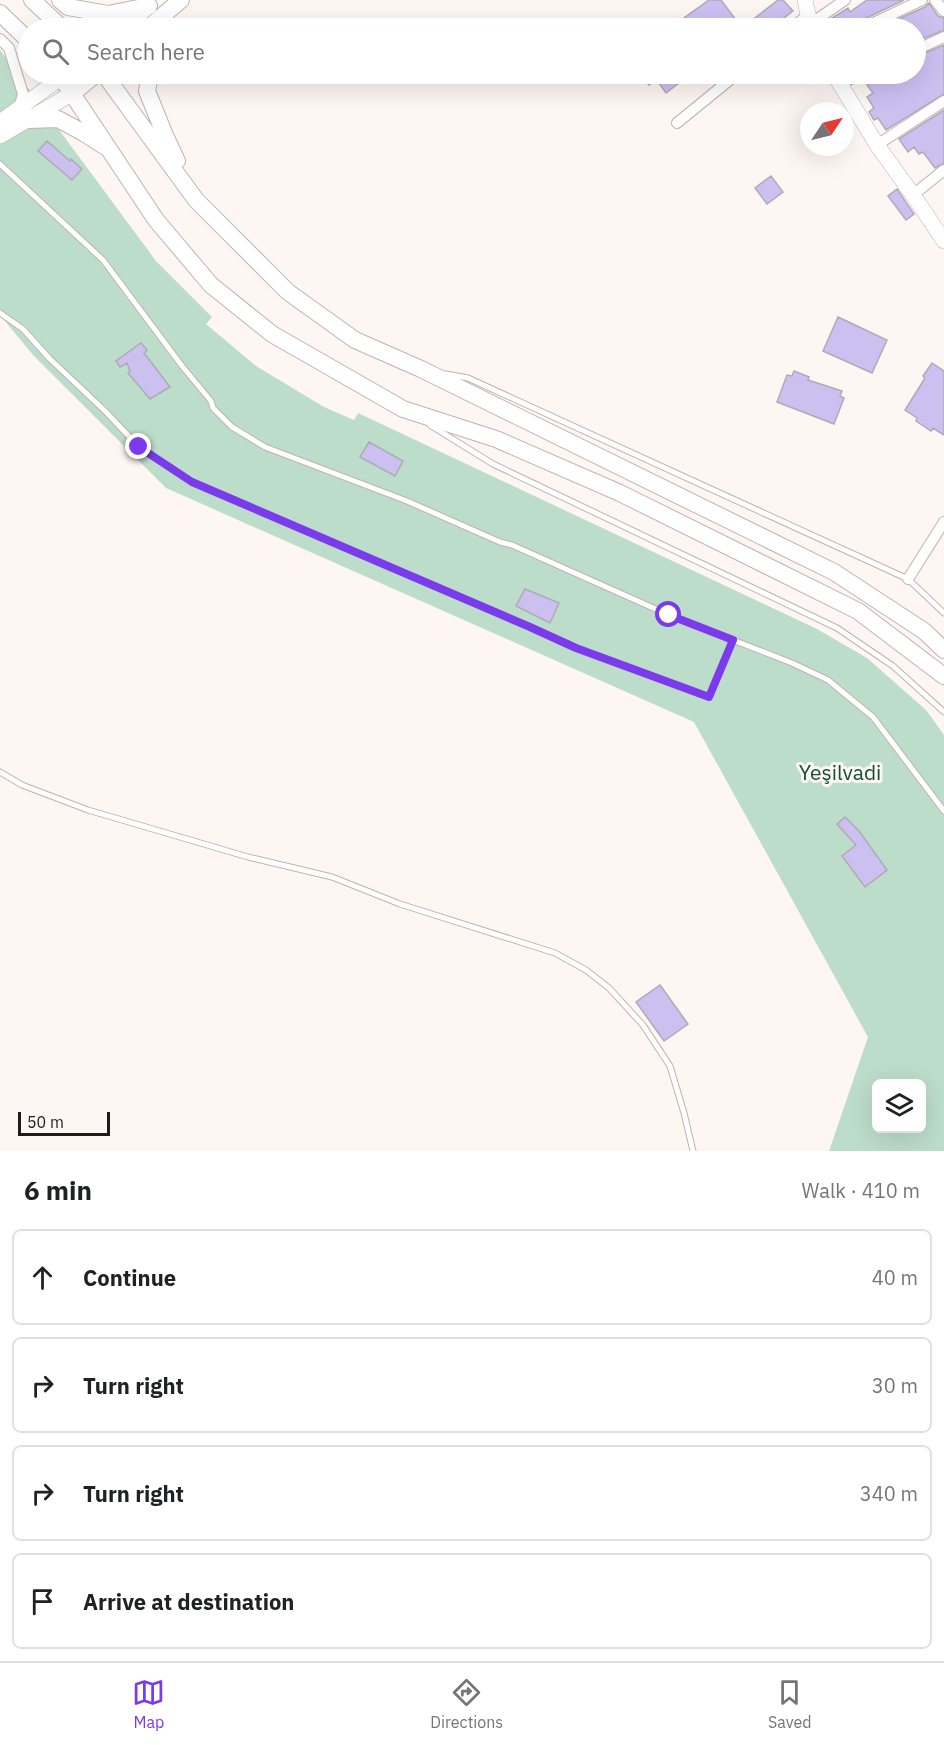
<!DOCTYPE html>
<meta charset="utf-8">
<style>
body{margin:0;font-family:"IBM Plex Sans",sans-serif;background:#f6f6f6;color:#202124}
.controls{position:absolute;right:18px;bottom:18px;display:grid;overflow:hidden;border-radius:9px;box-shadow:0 6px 24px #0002}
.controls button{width:54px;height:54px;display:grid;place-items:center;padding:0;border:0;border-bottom:2px solid #e0e0e0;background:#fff;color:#202124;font:30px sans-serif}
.compass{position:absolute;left:800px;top:102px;width:54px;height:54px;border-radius:50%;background:#fff;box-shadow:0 6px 24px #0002;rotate:55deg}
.scale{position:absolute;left:18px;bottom:15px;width:92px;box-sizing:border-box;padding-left:6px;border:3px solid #211c1b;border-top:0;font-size:16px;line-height:21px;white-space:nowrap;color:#211c1b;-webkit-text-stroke:4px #fef6f3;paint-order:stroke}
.stop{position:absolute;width:18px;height:18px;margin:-14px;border:4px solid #7c3aed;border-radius:50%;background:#fff}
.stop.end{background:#7c3aed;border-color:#fff;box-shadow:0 2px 6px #0008}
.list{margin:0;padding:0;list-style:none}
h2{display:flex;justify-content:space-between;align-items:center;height:78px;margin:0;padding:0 24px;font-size:26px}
h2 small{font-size:20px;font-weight:400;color:#757577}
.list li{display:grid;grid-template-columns:39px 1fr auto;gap:18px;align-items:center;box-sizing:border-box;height:96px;margin:0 12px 12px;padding:0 12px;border:2px solid #e0e0e0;border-radius:9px}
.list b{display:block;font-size:22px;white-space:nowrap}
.list em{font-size:20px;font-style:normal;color:#757577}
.icon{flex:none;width:33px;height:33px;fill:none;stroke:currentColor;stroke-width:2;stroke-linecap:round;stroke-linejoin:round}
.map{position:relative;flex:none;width:944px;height:1151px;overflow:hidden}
.search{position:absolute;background:#fff;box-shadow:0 6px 24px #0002;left:18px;right:18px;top:18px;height:66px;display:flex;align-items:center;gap:15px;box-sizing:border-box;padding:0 21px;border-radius:33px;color:#757577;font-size:22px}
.sheet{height:510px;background:#fff}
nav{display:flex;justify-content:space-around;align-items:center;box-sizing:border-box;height:84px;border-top:2px solid #e0e0e0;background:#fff;font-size:16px;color:#757577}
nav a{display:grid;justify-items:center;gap:3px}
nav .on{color:#7c3aed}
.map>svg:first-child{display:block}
.green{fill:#bcddc9;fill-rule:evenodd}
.building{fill:#ccc0f1;stroke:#aeabb7;stroke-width:1.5}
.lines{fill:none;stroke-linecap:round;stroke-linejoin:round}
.lane-casing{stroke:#c0b3ae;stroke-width:7}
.street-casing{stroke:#c0b3ae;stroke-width:12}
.secondary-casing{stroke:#c0b3ae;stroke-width:16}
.primary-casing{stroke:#c0b3ae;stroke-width:18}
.lane{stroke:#fff;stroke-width:5}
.street{stroke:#fff;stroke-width:10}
.secondary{stroke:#fff;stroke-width:15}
.primary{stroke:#fff;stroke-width:16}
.route{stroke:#7c3aed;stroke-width:8}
.labels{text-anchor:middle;stroke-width:6;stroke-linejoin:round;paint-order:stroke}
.park-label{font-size:21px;fill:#104f33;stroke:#fef6f3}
</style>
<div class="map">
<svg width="944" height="1151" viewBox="0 0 944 1151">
<rect width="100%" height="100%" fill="#fef6f3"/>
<path class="green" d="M0,50l156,211 56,56 -6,7 50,42 68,41 30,13 4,-7 459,216 50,29 59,52 18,25v416h-115l39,-114 -174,-315 -528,-234 -133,-133 -33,-40zM876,1084h46v44h-46z"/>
<path class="building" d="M709,0h12l21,28h-47l-4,-4 -2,1 -5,-7z
M778,0h5l10,11 -22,17h-29z
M867,0h37l-44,21 -3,3 -1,4h-26l-4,-6 22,-14 2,4z
M929,3l9,13 6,2v12l-29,12v-14h-36l46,-21z
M944,45v49l-58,36 -8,-12 -4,2 -5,-8 5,-4 -7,-11 6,-4 -6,-8 18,-11h30v-17z
M639,74h39l5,6 -17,13 -10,-14 -7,6z
M944,110v53l-9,5 -12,-16 -4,2 -5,-7 -6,5 -9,-13z
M47,141l23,20 1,-2 11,10 -10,11 -34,-29z
M771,176l12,16 -16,12 -12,-16z
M897,189l17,25 -8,6 -18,-24z
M838,317l49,23 -15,33 -49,-22z
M141,343l6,7 -3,3 26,34 -20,12 -22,-26 2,-2 -3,-8 -7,4 -4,-6z
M932,363l12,8v64l-11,-7 -2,3 -15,-10 1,-3 -12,-8 20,-32 -2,-2z
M794,371l15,6 -1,3 34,11 -2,5 4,2 -10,26 -57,-22 10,-27 5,1z
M369,442l34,19 -8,15 -35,-19z
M525,589l34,14 -9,20 -34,-17z
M845,817l14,14 28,39 -22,17 -23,-31 14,-11 -19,-21z
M660,985l28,39 -24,17 -28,-39z"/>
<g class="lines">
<defs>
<path id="lane" d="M0,164l103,96 79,106 29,35 2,7 19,19 33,20 142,54 93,41 12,3 157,70 123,48 36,17 45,37 71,94
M0,313l23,16 26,29 56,53 34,36 53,35 338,145 46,21 133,49 24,-57
M446,374l22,4 440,201 36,34
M430,425l63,39 344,164 56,38 51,46
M0,772l22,13 66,25 160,47 84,20 68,27 155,49 31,17 23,18 34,37 27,41 14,47 9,38"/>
<path id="street" d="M935,0l9,11
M813,22l32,-22
M792,28l16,-13
M863,28l59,-28
M0,39l9,9 14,46 -4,14
M916,50l28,-13
M839,84l24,-10
M677,123l60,-49
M877,145l67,-44
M913,195l31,-25
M908,579l36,-57"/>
<path id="secondary" d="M805,0l3,15 7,13
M834,74l43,71 36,50 31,46
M0,122l62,-45
M0,136l73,-43"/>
<path id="primary" d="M32,0l30,28
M60,0l8,7 40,7 41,-8
M0,13l28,27
M121,28l25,-20
M148,28l33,-28
M59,74l97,146 55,65 61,49 131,75 93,30 124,54 238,118 86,65
M104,74l92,126 92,92 67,48 66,29 413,203 90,59 20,19
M150,74l-3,17 17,42 13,28
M73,93l23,-19
M28,120l30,-1 24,13 22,14"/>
</defs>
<use href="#lane" class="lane-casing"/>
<use href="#street" class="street-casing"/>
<use href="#secondary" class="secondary-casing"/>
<use href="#primary" class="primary-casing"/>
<use href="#lane" class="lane"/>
<use href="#street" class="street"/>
<use href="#secondary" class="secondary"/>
<use href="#primary" class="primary"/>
</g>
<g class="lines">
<path class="route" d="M139,447l53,35 338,145 46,21 133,49 24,-57 -64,-25"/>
</g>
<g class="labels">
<g class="park-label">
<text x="840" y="780">Yeşilvadi</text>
</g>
</g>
</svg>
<div class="controls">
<button><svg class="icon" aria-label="layers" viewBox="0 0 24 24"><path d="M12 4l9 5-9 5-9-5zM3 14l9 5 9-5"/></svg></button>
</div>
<svg class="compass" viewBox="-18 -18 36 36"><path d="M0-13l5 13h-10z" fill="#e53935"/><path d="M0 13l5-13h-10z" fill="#757577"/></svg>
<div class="scale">50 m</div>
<div class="stop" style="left:669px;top:615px"></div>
<div class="stop end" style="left:139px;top:447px"></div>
<div class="search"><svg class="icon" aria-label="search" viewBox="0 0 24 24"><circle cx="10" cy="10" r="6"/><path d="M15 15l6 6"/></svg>Search here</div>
</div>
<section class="sheet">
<h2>6 min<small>Walk · 410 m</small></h2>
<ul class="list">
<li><svg class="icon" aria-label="ahead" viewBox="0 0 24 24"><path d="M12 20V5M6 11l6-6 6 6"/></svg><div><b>Continue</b></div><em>40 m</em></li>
<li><svg class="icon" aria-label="right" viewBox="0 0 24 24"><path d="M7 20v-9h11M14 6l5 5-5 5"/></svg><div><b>Turn right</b></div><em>30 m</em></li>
<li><svg class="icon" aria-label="right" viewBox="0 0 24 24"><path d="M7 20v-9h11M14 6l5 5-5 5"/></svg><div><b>Turn right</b></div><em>340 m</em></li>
<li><svg class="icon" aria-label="arrive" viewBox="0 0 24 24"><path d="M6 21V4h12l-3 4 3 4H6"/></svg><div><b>Arrive at destination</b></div></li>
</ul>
</section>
<nav>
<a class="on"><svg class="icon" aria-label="map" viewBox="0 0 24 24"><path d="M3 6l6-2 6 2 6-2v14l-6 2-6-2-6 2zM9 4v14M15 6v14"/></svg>Map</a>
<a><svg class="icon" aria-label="directions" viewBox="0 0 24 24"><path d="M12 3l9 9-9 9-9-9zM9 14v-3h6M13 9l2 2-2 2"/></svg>Directions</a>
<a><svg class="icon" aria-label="saved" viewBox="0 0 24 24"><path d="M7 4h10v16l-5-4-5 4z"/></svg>Saved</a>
</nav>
